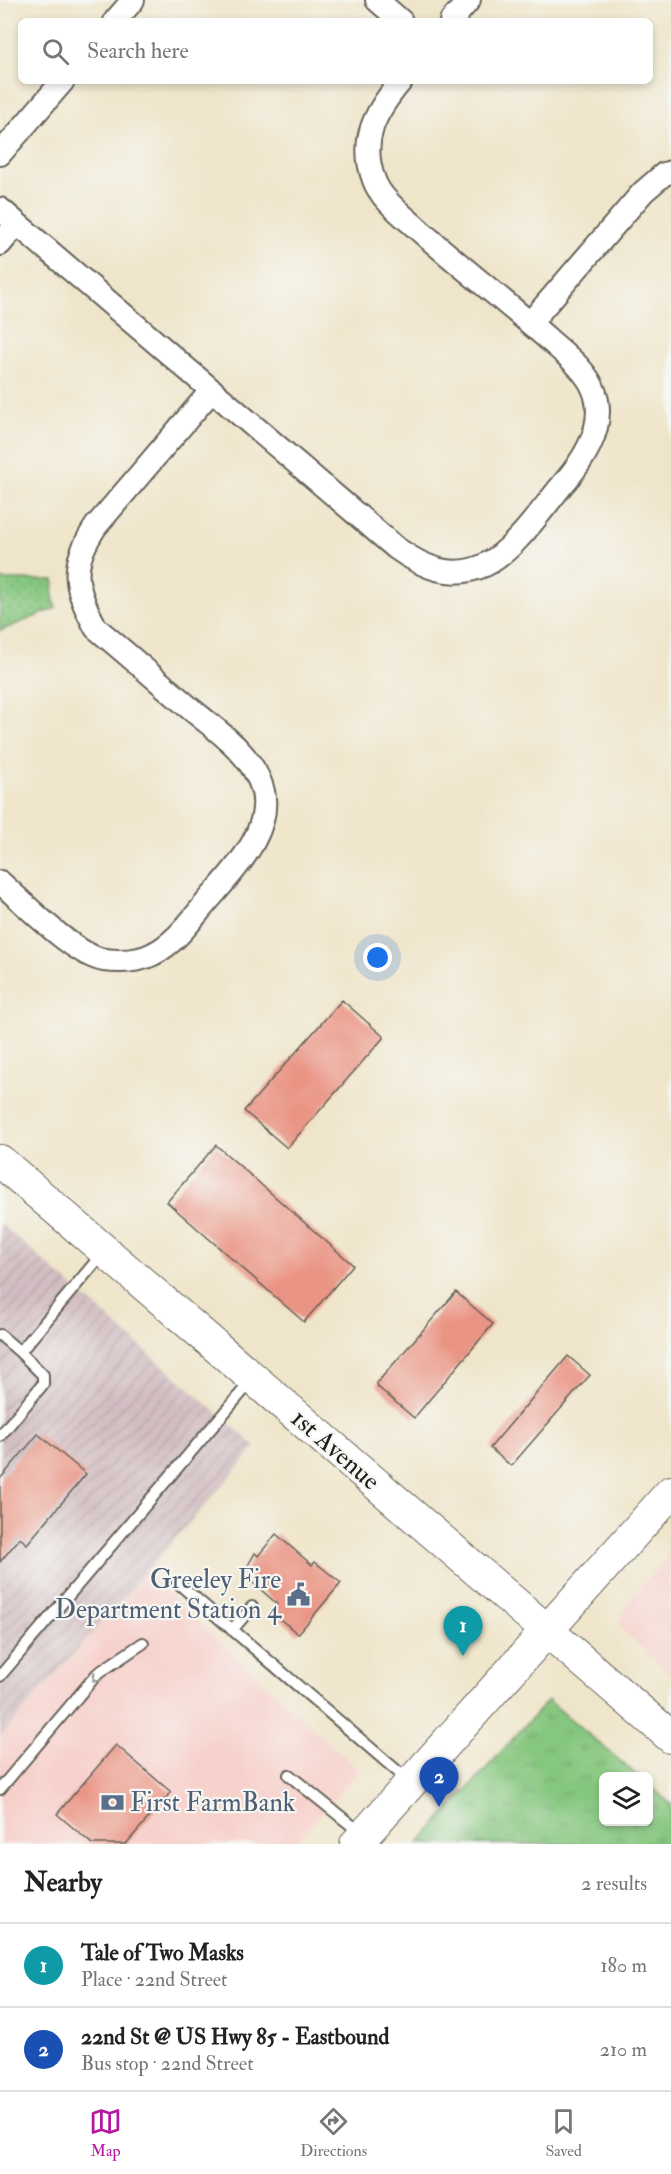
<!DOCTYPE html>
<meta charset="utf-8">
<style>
body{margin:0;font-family:"IM FELL Double Pica",serif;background:#f6f6f6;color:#222}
.controls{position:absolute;right:18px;bottom:18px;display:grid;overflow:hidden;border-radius:9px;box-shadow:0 3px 9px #0003}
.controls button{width:54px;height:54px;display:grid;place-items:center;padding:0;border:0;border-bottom:2px solid #e0e0e0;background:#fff;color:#222;font:30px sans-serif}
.you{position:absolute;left:378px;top:958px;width:21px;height:21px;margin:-15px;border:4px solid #fff;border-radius:50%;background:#1a73e8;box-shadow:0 0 0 9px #1a73e833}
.badge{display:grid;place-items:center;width:39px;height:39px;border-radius:50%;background:#b5179e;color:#fff;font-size:20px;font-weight:700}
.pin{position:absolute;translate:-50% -50px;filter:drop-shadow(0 2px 3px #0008)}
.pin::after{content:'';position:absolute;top:32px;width:21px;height:18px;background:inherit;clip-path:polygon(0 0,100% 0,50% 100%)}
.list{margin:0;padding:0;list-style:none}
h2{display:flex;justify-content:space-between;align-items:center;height:78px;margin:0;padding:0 24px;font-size:26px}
h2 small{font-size:20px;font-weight:400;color:#767676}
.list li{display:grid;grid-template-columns:39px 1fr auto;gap:18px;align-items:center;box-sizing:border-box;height:84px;padding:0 24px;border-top:2px solid #e0e0e0}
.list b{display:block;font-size:22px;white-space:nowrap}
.list p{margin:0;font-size:20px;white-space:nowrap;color:#767676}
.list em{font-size:20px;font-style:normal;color:#767676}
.icon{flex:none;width:33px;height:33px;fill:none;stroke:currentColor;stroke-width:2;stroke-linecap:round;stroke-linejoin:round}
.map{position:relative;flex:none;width:671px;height:1844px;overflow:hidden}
.search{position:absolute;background:#fff;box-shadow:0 3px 9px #0003;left:18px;right:18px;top:18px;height:66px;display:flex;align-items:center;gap:15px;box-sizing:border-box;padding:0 21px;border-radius:9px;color:#767676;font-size:22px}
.sheet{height:246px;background:#fff}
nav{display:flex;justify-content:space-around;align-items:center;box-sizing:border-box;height:84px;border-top:2px solid #e0e0e0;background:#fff;font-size:16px;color:#767676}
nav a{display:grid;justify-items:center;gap:3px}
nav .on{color:#b5179e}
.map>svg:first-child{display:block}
.built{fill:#f7d0cb}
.industrial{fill:url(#industrial-furrows)}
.grass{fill:url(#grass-tufts);stroke:#51724e;stroke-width:1.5}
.park{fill:url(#park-dots);stroke:#51724e;stroke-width:1.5}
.building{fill:#ea9484}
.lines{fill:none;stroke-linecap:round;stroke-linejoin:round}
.lane-casing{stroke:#666259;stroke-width:14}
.street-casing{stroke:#666259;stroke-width:26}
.secondary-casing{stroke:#666259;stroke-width:34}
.lane{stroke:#fff;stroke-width:10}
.street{stroke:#fff;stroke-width:22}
.secondary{stroke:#fff;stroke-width:32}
.oneway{stroke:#999}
.labels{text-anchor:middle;stroke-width:4.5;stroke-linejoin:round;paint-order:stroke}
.street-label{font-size:26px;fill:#1c1c1c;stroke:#f6f6f2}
.service-label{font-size:26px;fill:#4e5e75;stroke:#f6f6f2;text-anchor:end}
</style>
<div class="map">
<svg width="671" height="1844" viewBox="0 0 671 1844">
<defs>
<pattern id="industrial-furrows" width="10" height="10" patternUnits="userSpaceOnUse" patternTransform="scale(1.5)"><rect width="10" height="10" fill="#d2bec2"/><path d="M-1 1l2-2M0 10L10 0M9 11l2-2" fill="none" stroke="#b4a3a6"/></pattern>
<pattern id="grass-tufts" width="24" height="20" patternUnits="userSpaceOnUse" patternTransform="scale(1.5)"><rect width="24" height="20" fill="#86c77f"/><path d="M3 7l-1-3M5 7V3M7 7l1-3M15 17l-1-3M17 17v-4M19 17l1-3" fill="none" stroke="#73aa6d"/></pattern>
<pattern id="park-dots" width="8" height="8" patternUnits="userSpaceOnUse" patternTransform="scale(1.5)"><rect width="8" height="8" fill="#86c77f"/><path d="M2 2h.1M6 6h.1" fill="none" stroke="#73aa6d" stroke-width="1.8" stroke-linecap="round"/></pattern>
</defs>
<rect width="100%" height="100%" fill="#f6f6f2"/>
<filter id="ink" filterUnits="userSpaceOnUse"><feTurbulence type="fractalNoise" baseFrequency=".0167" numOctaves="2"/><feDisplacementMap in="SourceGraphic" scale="12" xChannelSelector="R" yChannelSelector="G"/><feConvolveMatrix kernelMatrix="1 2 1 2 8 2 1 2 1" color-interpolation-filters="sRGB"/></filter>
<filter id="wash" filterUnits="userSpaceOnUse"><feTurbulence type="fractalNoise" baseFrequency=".008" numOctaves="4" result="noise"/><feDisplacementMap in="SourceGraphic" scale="24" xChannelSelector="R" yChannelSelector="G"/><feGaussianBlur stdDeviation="1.35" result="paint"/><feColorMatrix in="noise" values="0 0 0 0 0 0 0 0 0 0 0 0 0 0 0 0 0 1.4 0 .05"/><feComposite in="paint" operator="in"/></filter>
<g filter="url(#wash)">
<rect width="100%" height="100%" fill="#efe5ca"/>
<path class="built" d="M671,1552v123l-52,-48 7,-23z
M146,1573l213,198 -65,73h-294v-107z"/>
<path class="industrial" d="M0,1223l256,224 -256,290z"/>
<path class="grass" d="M548,1700l90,76h-34v46h44l1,-37 22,19v40h-253z"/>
<path class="park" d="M0,580h54l-1,17 3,11 -56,23z"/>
<g id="blocks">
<path class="building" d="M342,1000l42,37 -97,111 -43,-37z
M216,1145l137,120 -49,57 -137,-120z
M456,1292l37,32 -79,94 -36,-31 -1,-4z
M568,1356l22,19 -79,91 -21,-18z
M38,1434l48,40 -59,70 -7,-6 -20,24v-83z
M276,1534l36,31 3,-3 26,21 -43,51 -25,-21 4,-9 -34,-30 12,-21 3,3z
M116,1745l55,47 -45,52h-34l-35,-30z"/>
</g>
</g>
<g filter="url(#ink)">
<use href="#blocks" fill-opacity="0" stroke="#666259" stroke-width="1.5"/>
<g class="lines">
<defs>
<path id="lane" d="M0,1335l20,17 83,-99
M0,1436l43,-52v-9l-23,-23
M178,1583l232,199
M232,1630l20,-23
M0,1676l253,-297
M289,1775l72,58
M0,1789l97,-115 46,-31"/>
<path id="street" d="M377,0l24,21
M115,21l18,-21
M451,21l18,-21
M0,154l63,-73
M0,209l396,339c28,20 56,32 89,17 29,-14 57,-56 78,-81 21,-24 43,-58 32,-91 -7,-22 -30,-39 -47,-54 -42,-37 -87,-72 -129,-109 -15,-14 -38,-30 -45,-50 -15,-40 1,-68 27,-99
M0,244l17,-20
M530,323l113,-131 21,-18 7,-2
M0,882c24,21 75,74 104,78 17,2 34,2 49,-6 22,-11 36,-31 52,-50 26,-31 74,-76 55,-122 -13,-33 -48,-55 -74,-77 -30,-26 -60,-52 -90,-77 -22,-41 -27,-62 0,-102l116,-136"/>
<path id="secondary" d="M0,1161l671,576
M356,1844l315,-352"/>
</defs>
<use href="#lane" class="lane-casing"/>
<use href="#street" class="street-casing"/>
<use href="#secondary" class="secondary-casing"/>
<use href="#lane" class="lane"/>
<use href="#street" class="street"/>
<use href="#secondary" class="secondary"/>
</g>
<defs><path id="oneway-chevron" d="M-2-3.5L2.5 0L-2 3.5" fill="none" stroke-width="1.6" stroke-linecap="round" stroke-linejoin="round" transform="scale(1.5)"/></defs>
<use class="oneway" href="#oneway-chevron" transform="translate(96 1678) rotate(135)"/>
</g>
<defs>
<symbol id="civic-bare" viewBox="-9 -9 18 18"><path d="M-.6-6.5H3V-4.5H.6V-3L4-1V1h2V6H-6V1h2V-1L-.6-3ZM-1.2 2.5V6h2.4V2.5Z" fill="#5c6f8a" stroke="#f6f6f2" stroke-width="2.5" paint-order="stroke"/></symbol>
<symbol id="bank-bare" viewBox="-9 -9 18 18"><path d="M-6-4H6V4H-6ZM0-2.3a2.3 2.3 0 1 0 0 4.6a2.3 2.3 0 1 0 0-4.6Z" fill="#5c6f8a" stroke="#f6f6f2" stroke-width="2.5" paint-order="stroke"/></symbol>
</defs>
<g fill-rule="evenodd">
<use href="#civic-bare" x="282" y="1578" width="33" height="33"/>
<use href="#bank-bare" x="96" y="1786" width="33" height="33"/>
</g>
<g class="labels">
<g class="street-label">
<text transform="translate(336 1449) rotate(41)" y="9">1st Avenue</text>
</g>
<g class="service-label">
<text x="281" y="1588">Greeley Fire<tspan x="281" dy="30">Department Station 4</tspan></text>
<text x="130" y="1811" text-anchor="start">First FarmBank</text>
</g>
</g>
</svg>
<div class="controls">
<button><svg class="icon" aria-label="layers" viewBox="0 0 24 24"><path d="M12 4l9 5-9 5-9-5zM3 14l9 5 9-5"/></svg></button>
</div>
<div class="you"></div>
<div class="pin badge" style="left:463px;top:1656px;background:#0f9aa8">1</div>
<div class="pin badge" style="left:439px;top:1807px;background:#1a4fb4">2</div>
<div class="search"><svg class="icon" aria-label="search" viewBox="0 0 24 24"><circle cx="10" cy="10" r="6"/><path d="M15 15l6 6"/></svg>Search here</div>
</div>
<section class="sheet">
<h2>Nearby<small>2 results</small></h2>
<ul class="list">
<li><span class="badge" style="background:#0f9aa8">1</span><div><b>Tale of Two Masks</b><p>Place · 22nd Street</p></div><em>180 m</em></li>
<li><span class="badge" style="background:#1a4fb4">2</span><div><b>22nd St @ US Hwy 85 - Eastbound</b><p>Bus stop · 22nd Street</p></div><em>210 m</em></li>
</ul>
</section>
<nav>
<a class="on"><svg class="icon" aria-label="map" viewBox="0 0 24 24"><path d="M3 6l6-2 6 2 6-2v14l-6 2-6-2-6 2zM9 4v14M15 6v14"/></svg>Map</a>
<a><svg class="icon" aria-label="directions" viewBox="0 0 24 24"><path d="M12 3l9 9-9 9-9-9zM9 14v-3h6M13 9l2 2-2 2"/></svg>Directions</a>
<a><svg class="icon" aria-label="saved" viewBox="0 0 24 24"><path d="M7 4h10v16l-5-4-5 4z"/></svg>Saved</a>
</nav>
